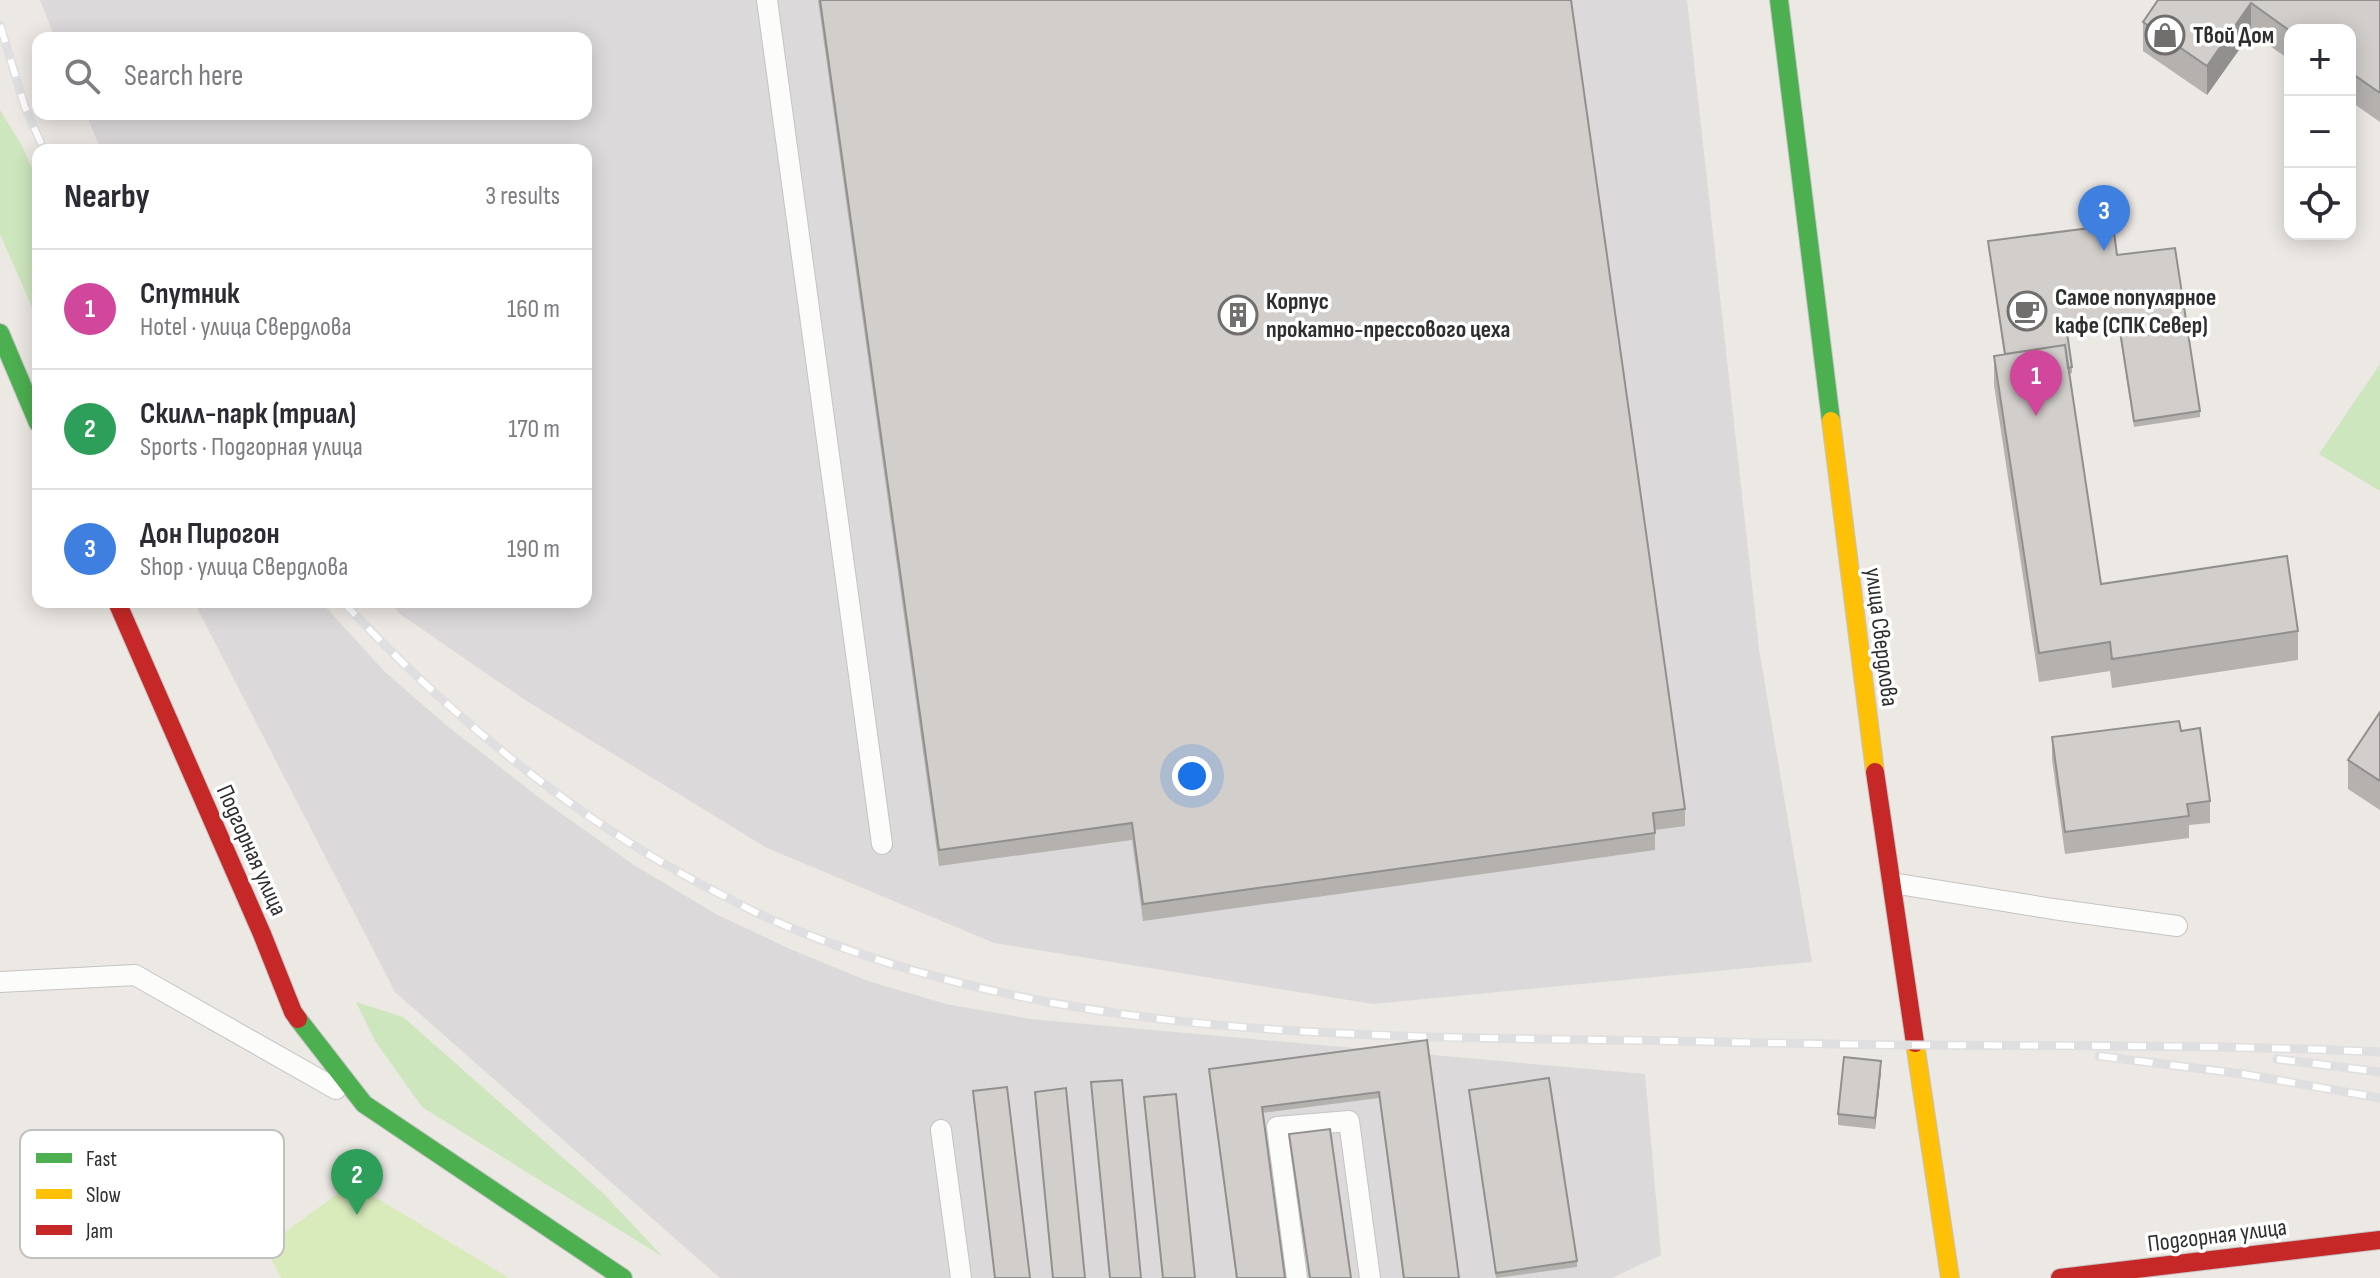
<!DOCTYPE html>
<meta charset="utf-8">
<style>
body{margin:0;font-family:"Sofia Sans Condensed",sans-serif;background:#f2f2f3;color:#2b2b33}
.controls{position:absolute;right:24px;top:24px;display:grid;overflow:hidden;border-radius:16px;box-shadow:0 4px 20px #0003}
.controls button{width:72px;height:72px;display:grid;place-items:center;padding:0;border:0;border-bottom:2px solid #e1e1e2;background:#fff;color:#2b2b33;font:40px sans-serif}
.you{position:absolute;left:1192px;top:776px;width:28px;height:28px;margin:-20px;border:6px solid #fff;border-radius:50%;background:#1a73e8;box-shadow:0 0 0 12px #1a73e833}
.badge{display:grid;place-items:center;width:52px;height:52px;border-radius:50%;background:#706f6e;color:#fff;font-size:26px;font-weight:700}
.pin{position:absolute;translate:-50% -66px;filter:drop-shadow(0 2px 4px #0008)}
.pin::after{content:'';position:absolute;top:42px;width:28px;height:24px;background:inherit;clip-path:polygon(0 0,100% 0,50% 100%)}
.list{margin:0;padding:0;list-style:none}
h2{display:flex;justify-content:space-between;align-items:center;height:104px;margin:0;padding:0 32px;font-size:34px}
h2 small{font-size:26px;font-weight:400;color:#7c7c81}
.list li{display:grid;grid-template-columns:52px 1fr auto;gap:24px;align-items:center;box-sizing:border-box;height:120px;padding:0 32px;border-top:2px solid #e1e1e2}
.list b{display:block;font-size:30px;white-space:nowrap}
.list p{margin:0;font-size:26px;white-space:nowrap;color:#7c7c81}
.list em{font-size:26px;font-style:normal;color:#7c7c81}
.icon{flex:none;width:44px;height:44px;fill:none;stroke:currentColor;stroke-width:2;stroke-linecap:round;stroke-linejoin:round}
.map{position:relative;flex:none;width:2380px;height:1278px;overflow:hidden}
.search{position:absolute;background:#fff;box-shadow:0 4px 20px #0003;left:32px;top:32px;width:560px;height:88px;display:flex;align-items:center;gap:20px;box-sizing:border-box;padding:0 28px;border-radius:16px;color:#7c7c81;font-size:30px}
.panel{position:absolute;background:#fff;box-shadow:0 4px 20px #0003;left:32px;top:144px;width:560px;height:464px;border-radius:16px}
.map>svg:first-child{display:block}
.industrial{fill:#dcd9db}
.green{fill:#cee6be}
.pitch{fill:#d9eabb}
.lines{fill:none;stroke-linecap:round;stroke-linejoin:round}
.lane-casing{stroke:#c5c4c5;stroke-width:22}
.fast-casing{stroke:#c5c4c5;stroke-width:20}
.slow-casing{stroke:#c5c4c5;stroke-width:20}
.jam-casing{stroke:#c5c4c5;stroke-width:20}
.lane{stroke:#fcfcfb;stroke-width:20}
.fast{stroke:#4caf50;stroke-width:18}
.slow{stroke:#ffc107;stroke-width:18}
.jam{stroke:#c62828;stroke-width:18}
.rail-casing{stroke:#dfdfe1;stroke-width:9}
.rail{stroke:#fff;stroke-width:6;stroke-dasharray:18;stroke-linecap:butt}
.wall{fill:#b4b1af}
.shaded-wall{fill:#92908e}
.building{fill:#d1cecb;stroke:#92908e;stroke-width:2}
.labels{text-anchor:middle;stroke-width:7;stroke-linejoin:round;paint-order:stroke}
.poi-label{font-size:24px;font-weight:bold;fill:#2e2e2e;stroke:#fff;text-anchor:start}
.street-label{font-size:24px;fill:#2e2e2e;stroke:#fff}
.key{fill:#fff;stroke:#c0c0c0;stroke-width:2}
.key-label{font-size:22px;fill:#2e2e2e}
</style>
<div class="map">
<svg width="2380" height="1278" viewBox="0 0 2380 1278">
<rect width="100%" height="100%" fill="#ece8e4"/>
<path class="industrial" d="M40,0h1647l72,649 53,313 -439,42 -379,-61 -227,-95 -242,-148 -125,-86 -11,-12h197v-452h-485l-15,-36h500v-76h-531z
M194,602h127l64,70 61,53 99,77 89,63 82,49 74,35 78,32 78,23 84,15 615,55 16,181 -49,23h-892l-325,-286z"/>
<path class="green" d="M0,110l21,34 17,37v140l-38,-87z
M2380,364v127l-61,-37z
M356,1002l47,15 200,176 60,64 -241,-150 -47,-66z"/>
<path class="pitch" d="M352,1183l157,95h-228l-16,-31z"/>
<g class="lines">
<defs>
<path id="lane" d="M767,0l115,844
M1892,883l161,26 124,17
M0,982l135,-7 201,114
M941,1130l20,148
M1297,1278l-20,-151 72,-6 21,157"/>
<path id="fast" d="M1779,0l52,421
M0,333l38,90
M298,1019l66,85 259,174"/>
<path id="slow" d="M1831,421l44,351
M1915,1043l35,235"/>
<path id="jam" d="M117,602l145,332 31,78 5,7
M1875,772l40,271
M2060,1278l320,-38"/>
</defs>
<use href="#lane" class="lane-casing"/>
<use href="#fast" class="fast-casing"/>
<use href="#slow" class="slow-casing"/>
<use href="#jam" class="jam-casing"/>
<use href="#lane" class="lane"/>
<use href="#fast" class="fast"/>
<use href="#slow" class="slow"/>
<use href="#jam" class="jam"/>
<defs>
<path id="rail" d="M0,25l25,82 19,43
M343,602c109,116 233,219 375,291 20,10 39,21 59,29 263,113 551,114 832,118 105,1 210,5 315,5 152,1 304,0 456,7
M2099,1056l144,18 137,24
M2277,1059l103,13"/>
</defs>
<use href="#rail" class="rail-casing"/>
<use href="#rail" class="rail"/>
</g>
<path class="wall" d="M818,0h753l114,809v17l-30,4v20l-512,71 -11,-81 -193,26z
M2158,0h222v122l-30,-21v-71h-60v30l-39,-27 -44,62 -64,-44v-29z
M1988,241l129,14 83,156v6l-66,10 -16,-103 -51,8 5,35v6l-3,1 32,210 197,47v29l-186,28 -2,-17 -71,11 -45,-297v-29l10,-2z
M2380,712v98l-32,-21v-29z
M2181,731l29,70v22l-21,2v13l-124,16 -13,-95v-22z
M1427,1040l32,238h-56l-24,-180 -117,15 23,165h-49l-27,-209z
M1881,1072l-6,57 -37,-4v-11z
M1469,1090l108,171v6l-81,11z
M1289,1134l62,144h-42z"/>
<path class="shaded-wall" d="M2251,3v30l-44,62v-29z
M1881,1061v11l-6,57v-11z"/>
<path class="building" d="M820,0h751l114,809 -32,4 2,20 -512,71 -11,-81 -193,27z
M2158,0h222v93l-30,-21v-42l-60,1 -39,-28 -44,63 -64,-44z
M2113,225l4,30 58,-7 25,163 -66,10 -16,-103 -52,8 6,41 -4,1 -3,-23 -60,9 -17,-113z
M2065,345l36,239 186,-28 11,75 -186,28 -2,-17 -71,11 -45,-297z
M2380,712v69l-32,-21z
M2179,721l2,10 19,-3 10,73 -23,3 2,12 -124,16 -13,-95z
M1427,1040l32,238h-55l-25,-186 -117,15 23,171h-48l-28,-209z
M1844,1057l37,4 -6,57 -37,-4z
M1549,1078l28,183 -81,12 -27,-183z
M1122,1080l19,198h-31l-19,-196z
M1007,1087l23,191h-35l-22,-187z
M1066,1088l19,190h-32l-18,-186z
M1176,1094l19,184h-32l-19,-181z
M1330,1129l21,149h-41l-21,-144z"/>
<defs>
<symbol id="shop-ring" viewBox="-11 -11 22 22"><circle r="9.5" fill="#fff" stroke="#706f6e" stroke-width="1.5"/><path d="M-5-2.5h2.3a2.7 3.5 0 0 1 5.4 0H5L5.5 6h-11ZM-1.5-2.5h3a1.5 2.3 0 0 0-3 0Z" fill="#706f6e"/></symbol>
<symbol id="cafe-ring" viewBox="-11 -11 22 22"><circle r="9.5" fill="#fff" stroke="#706f6e" stroke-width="1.5"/><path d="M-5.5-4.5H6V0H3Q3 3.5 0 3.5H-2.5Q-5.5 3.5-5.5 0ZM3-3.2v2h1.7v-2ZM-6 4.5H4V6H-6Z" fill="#706f6e"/></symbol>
<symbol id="building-ring" viewBox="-11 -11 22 22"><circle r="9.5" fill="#fff" stroke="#706f6e" stroke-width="1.5"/><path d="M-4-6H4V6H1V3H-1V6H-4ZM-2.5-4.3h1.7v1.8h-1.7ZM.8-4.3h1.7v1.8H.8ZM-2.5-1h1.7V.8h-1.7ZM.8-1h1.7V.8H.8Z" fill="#706f6e"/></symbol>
</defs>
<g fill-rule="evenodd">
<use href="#shop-ring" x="2143" y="13" width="44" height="44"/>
<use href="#cafe-ring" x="2005" y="289" width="44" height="44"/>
<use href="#building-ring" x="1216" y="293" width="44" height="44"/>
</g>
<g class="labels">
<g class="poi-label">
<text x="2193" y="43">Твой Дом</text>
<text x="2055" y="305">Самое популярное<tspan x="2055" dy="28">кафе (СПК Север)</tspan></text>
<text x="1266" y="309">Корпус<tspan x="1266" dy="28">прокатно-прессового цеха</tspan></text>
</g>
<g class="street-label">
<text transform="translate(1882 637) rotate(83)" y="8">улица Свердлова</text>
<text transform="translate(252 850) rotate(66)" y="8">Подгорная улица</text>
<text transform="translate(2217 1235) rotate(-7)" y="8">Подгорная улица</text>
</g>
</g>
<rect x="20" y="1130" width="264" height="128" rx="12" class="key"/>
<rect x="36" y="1153" width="36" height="10" fill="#4caf50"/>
<rect x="36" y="1189" width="36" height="10" fill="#ffc107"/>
<rect x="36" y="1225" width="36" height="10" fill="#c62828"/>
<g class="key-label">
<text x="86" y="1166">Fast</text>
<text x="86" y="1202">Slow</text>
<text x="86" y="1238">Jam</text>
</g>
</svg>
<div class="controls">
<button>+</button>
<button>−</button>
<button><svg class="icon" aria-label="locate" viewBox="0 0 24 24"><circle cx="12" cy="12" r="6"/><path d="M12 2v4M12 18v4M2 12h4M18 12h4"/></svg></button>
</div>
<div class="you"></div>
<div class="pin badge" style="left:2036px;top:416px;background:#d1479c">1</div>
<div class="pin badge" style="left:357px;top:1215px;background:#2e9e5b">2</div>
<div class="pin badge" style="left:2104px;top:251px;background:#3f7fe0">3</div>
<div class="search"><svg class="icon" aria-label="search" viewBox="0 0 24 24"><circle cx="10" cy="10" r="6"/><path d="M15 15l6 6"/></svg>Search here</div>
<section class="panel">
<h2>Nearby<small>3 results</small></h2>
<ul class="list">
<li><span class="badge" style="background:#d1479c">1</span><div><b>Спутник</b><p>Hotel · улица Свердлова</p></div><em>160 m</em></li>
<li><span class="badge" style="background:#2e9e5b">2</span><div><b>Скилл-парк (триал)</b><p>Sports · Подгорная улица</p></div><em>170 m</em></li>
<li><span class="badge" style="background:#3f7fe0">3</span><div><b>Дон Пирогон</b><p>Shop · улица Свердлова</p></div><em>190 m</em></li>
</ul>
</section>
</div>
